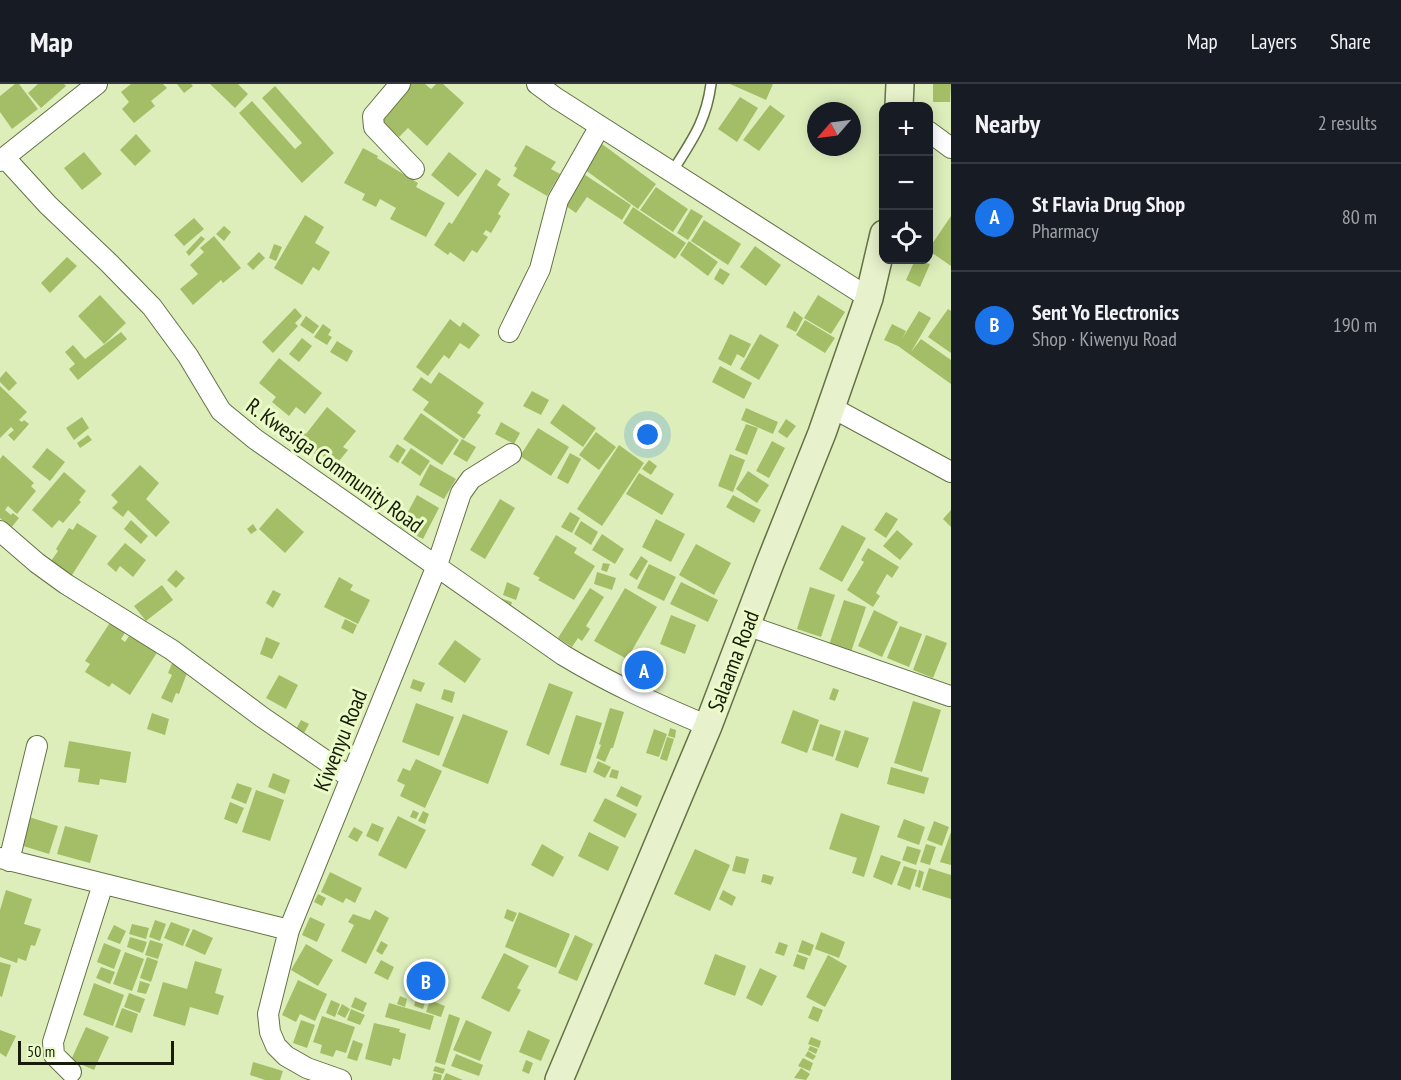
<!DOCTYPE html>
<meta charset="utf-8">
<style>
body{margin:0;font-family:"PT Sans Narrow",sans-serif;background:#20242c;color:#f1f3f6}
.controls{position:absolute;right:18px;top:18px;display:grid;overflow:hidden;border-radius:12px;box-shadow:0 3px 15px #0003}
.controls button{width:54px;height:54px;display:grid;place-items:center;padding:0;border:0;border-bottom:2px solid #363941;background:#171b24;color:#f1f3f6;font:30px sans-serif}
.compass{position:absolute;left:807px;top:18px;width:54px;height:54px;border-radius:50%;background:#171b24;box-shadow:0 3px 15px #0003;rotate:242deg}
.scale{position:absolute;left:18px;bottom:15px;width:156px;box-sizing:border-box;padding-left:6px;border:3px solid #171c09;border-top:0;font-size:16px;line-height:21px;white-space:nowrap;color:#171c09;-webkit-text-stroke:4px #eafbc8;paint-order:stroke}
.you{position:absolute;left:648px;top:351px;width:21px;height:21px;margin:-15px;border:4px solid #fff;border-radius:50%;background:#1a73e8;box-shadow:0 0 0 9px #1a73e833}
.badge{display:grid;place-items:center;width:39px;height:39px;border-radius:50%;background:#1a73e8;color:#fff;font-size:20px;font-weight:700}
.pin{position:absolute;translate:-50% -50%;border:3px solid #fff;box-shadow:0 2px 6px #0006}
.list{margin:0;padding:0;list-style:none}
h2{display:flex;justify-content:space-between;align-items:center;height:78px;margin:0;padding:0 24px;font-size:26px}
h2 small{font-size:20px;font-weight:400;color:#9ea1a6}
.list li{display:grid;grid-template-columns:39px 1fr auto;gap:18px;align-items:center;box-sizing:border-box;height:108px;padding:0 24px;border-top:2px solid #363941}
.list b{display:block;font-size:22px;white-space:nowrap}
.list p{margin:0;font-size:20px;white-space:nowrap;color:#9ea1a6}
.list em{font-size:20px;font-style:normal;color:#9ea1a6}
.icon{flex:none;width:33px;height:33px;fill:none;stroke:currentColor;stroke-width:2;stroke-linecap:round;stroke-linejoin:round}
.map{position:relative;flex:none;width:951px;height:996px;overflow:hidden}
header{display:flex;align-items:center;gap:36px;box-sizing:border-box;height:84px;padding:0 30px;background:#171b24;border-bottom:2px solid #363941}
header strong{font-size:28px}
nav{display:flex;gap:33px;margin-inline-start:auto;font-size:21px}
main{display:flex}
aside{flex:1;background:#171b24}
.map>svg:first-child{display:block}
.building{fill:#a4be67}
.lines{fill:none;stroke-linecap:round;stroke-linejoin:round}
.service-casing{stroke:#647244;stroke-width:12}
.minor-casing{stroke:#647244;stroke-width:22}
.secondary-casing{stroke:#647244;stroke-width:30}
.service{stroke:#fff;stroke-width:9}
.minor{stroke:#fff;stroke-width:20}
.secondary{stroke:#e7f1cb;stroke-width:27}
.labels{text-anchor:middle;stroke-width:6;stroke-linejoin:round;paint-order:stroke}
.street-label{font-size:22px;fill:#171c09;stroke:#eafbc8}
</style>
<header>
<strong>Map</strong>
<nav><a>Map</a><a>Layers</a><a>Share</a></nav>
</header>
<main>
<div class="map">
<svg width="951" height="996" viewBox="0 0 951 996">
<rect width="100%" height="100%" fill="#deb"/>
<path class="building" d="M15,0h4l19,25 -26,20 -12,-17v-16z
M38,0h26l2,2 -25,22 -13,-15z
M131,0h32l4,4 -16,13 4,5 -21,17 -12,-14 7,-7 -8,-10z
M177,0h14l2,2 -9,7z
M210,0h28l10,10 -13,14z
M409,0h16l6,5 5,-5h7l21,19 -37,43 -19,-18 -9,9 -20,-17z
M730,0h43l-7,16z
M933,0h18l-1,18h-17z
M275,2l59,67 -32,30 -63,-70 13,-12 43,48 7,-6 -40,-45z
M740,13l18,11 -21,34 -19,-13z
M770,21l15,11 -26,35 -16,-11z
M136,50l15,17 -16,15 -15,-16z
M598,57l58,43 -18,25 -58,-43z
M526,61l30,17 -5,7 9,5 -13,22 -34,-20 4,-8 -3,-2z
M363,64l15,8 -1,2 41,25 -2,4 29,16 -19,34 -36,-18 6,-11 -16,-9 -4,8 -14,-7 3,-6 -21,-11z
M84,68l18,22 -20,16 -18,-22z
M449,68l28,22 -19,23 -27,-22z
M486,85l15,10 -4,6 13,9 -12,20 3,2 -10,17 -5,-3 -3,4 5,3 -11,16 -5,-3 -8,12 -14,-10 -2,3 -14,-10 15,-23 3,2z
M579,87l52,34 -9,15 -35,-23 -11,16 -17,-12z
M656,103l32,22 -15,23 -33,-22z
M633,123l53,36 -11,16 -52,-36z
M691,125l12,7 -15,24 -11,-7z
M305,131l19,12 -9,16 15,9 -11,19 -6,-4 -11,18 -28,-17z
M951,132v50l-23,-16z
M194,134l10,11 -20,17 -10,-11z
M704,136l37,24 -13,21 -37,-24z
M224,142l7,6 -7,9 -8,-7z
M201,152l4,3 -16,17 -3,-4z
M214,152l27,32 -18,15 -2,-3 -28,25 -13,-16 18,-15 -8,-9 14,-13 -4,-4z
M689,157l29,21 -10,14 -28,-21z
M274,160l8,3 -6,14 -7,-3z
M755,162l26,19 -15,21 -26,-19z
M259,168l6,6 -12,12 -6,-6z
M67,173l10,9 -27,27 -9,-10z
M915,176l15,4 -10,23 -14,-7z
M720,184l10,6 -7,11 -9,-6z
M100,211l26,28 -22,21 -26,-28z
M818,211l27,17 -14,22 -27,-16z
M295,224l7,8 -7,7 3,3 -25,27 -11,-11z
M948,225l3,2v42l-23,-16z
M794,227l9,7 -7,14 -10,-5z
M919,227l12,7 -20,34 10,-13 30,21v24l-53,-38 -14,-6 8,-16 14,7 -4,8z
M306,232l13,10 -6,8 -13,-9z
M450,235l10,8 3,-5 17,13 -11,14 -9,-6 -11,16 -5,-4 -16,21 -12,-9z
M805,236l30,18 -10,15 -29,-18z
M323,240l8,6 -3,5 4,2 -5,8 -13,-8z
M121,248l6,7 -49,41 -9,-11 6,-5 -10,-12 8,-7 12,14z
M730,250l21,10 -7,14 -7,-4 -6,12 -13,-7z
M760,250l19,11 -20,35 -19,-11z
M302,254l10,8 -13,16 -10,-8z
M337,257l16,10 -6,11 -17,-10z
M279,274l43,35 -17,21 -9,-7 -7,9 -17,-14 4,-5 -17,-14z
M720,282l32,17 -8,16 -32,-17z
M6,287l11,12 -8,8 -9,-9v-4z
M439,288l45,31 -7,10 4,2 -17,24 -41,-29 6,-8 -17,-12 9,-13 10,7z
M0,302l27,26 -8,8 3,2 2,-2 5,4 -15,17 -6,-6 6,-5 -3,-3 -11,11z
M532,307l17,9 -8,15 -18,-9z
M563,320l33,24 -13,19 -33,-24z
M327,323l29,24 -13,16 5,3 -13,16 -16,-13 -2,3 -11,-8 -4,5 -10,-8 11,-13 3,2z
M746,324l32,14 -5,12 -32,-14z
M421,329l38,27 -17,25 -39,-26z
M82,333l7,11 -15,12 -8,-12z
M786,335l10,7 -9,12 -9,-6z
M501,338l19,11 -6,11 -19,-10z
M746,340l12,4 -11,27 -12,-5z
M538,344l31,19 -18,29 -31,-20z
M596,348l20,15 -17,23 -20,-15z
M88,351l4,5 -12,8 -3,-5z
M462,355l14,8 -9,15 -14,-8z
M772,357l13,7 -16,30 -13,-7z
M397,360l9,6 -8,13 -9,-6z
M619,361l25,18 -42,63 -25,-17z
M47,364l18,14 -15,19 -18,-14z
M411,364l19,13 -10,15 -19,-13z
M570,369l11,6 -13,25 -11,-6z
M730,370l15,6 -12,32 -15,-6z
M3,371l31,28 -3,3 5,5 -19,23 -9,-8 -3,4 6,5 2,-2 6,5 -8,10 -11,-10v-59z
M649,376l8,6 -6,9 -9,-6z
M430,380l26,15 -12,20 -25,-14z
M140,381l19,18 -13,16 24,23 -14,15 -28,-27 -5,7 -11,-9 6,-6 -7,-7z
M748,387l21,14 -12,18 -21,-14z
M64,388l22,19 -7,9 2,2 -18,21 -4,-3 -7,8 -20,-18z
M639,389l35,21 -12,21 -36,-21z
M417,411l22,13 -16,31 -23,-12z
M733,411l28,15 -7,13 -28,-16z
M500,415l15,9 -30,51 -15,-9z
M277,424l27,24 -19,21 -26,-24z
M951,426v17l-8,-8z
M570,428l10,6 -8,15 -11,-6z
M886,428l12,7 -12,19 -12,-8z
M656,435l29,15 -14,28 -29,-15z
M131,436l17,16 -7,8 -17,-15z
M581,437l17,11 -7,13 -17,-11z
M77,439l20,13 -25,39 -21,-14 7,-10 -2,-2 13,-21 4,2z
M253,440l4,6 -6,4 -4,-5z
M842,441l24,13 -24,44 -23,-13z
M897,446l16,14 -13,16 -17,-14z
M602,450l22,15 -9,15 -23,-14z
M556,451l21,13 -3,5 21,13 -21,34 -36,-20 2,-2 -7,-4z
M125,459l21,17 -13,17 -13,-11 -4,6 -9,-8z
M696,460l35,19 -17,32 -35,-20z
M868,464l31,19 -7,11 -5,-4 -11,19 4,3 -7,11 -26,-17 17,-28 -3,-2z
M641,472l7,5 -11,19 -8,-5z
M603,479l7,1 -3,8 -6,-2z
M649,480l27,13 -12,24 -27,-13z
M176,486l9,8 -9,10 -9,-8z
M597,488l19,6 -4,12 -18,-6z
M339,493l14,8 -3,5 20,10 -12,24 -34,-17z
M507,498l13,6 -4,12 -13,-5z
M681,498l37,18 -10,22 -38,-18z
M162,501l11,15 -27,21 -12,-15z
M810,503l25,8 -14,42 -24,-8z
M590,504l14,9 -18,29 4,3 -8,12 -4,-3 -6,9 -14,-9z
M625,504l32,19 -30,52 -33,-18z
M273,506l8,4 -8,14 -7,-5z
M500,514l12,4 -3,10 -12,-4z
M844,516l22,7 -16,48 -22,-7z
M874,526l24,12 -16,35 -24,-11z
M671,531l25,10 -11,29 -25,-10z
M345,535l12,6 -4,9 -12,-6z
M111,537l15,10 -5,8 4,3 6,-9 27,18 -28,44 -18,-12 -3,4 -24,-15 5,-8 -5,-3z
M900,542l22,8 -13,33 -22,-9z
M926,551l21,8 -14,35 -20,-8z
M266,553l14,6 -8,16 -12,-5z
M455,556l26,19 -16,24 -27,-19z
M173,577l16,7 -10,26 -3,-1 -4,10 -11,-5 11,-23 -4,-2z
M279,591l19,10 -12,24 -20,-11z
M413,595l12,4 -4,9 -11,-4z
M549,599l24,9 -24,63 -23,-10z
M833,604l6,2 -4,11 -6,-2z
M444,605l11,3 -3,11 -11,-4z
M913,617l28,9 -19,62 -28,-9z
M416,619l38,14 -15,39 -37,-14z
M610,624l14,4 -11,36h-2l-6,14 -9,-4 5,-13 -2,-1z
M793,626l26,10 -12,33 -26,-10z
M152,629l17,6 -4,16 -18,-6z
M463,630l45,17 -20,53 -46,-18z
M576,631l26,8 -16,50 -26,-8z
M301,636l8,4 -6,11 -8,-4z
M820,640l21,7 -8,26 -21,-7z
M670,644l6,2 -1,8 -7,-2z
M654,645l13,5 -8,23 -13,-4z
M845,646l24,8 -11,30 -23,-8z
M667,653l7,2 -7,22 -7,-2z
M69,657l62,11 -5,31 -26,-4 -1,6 -21,-3 2,-13 -16,-2z
M416,675l26,12 -17,37 -25,-12 5,-11 -8,-4 6,-13 7,3z
M598,677l13,6 -6,11 -12,-6z
M891,683l38,11 -5,16 -37,-10z
M612,685l7,2 -2,8 -8,-2z
M273,689l17,7 -5,14 -17,-7z
M237,699l15,5 -6,16 -15,-6z
M621,702l21,10 -5,11 -21,-11z
M256,706l28,10 -14,41 -28,-9z
M605,714l32,16 -12,24 -32,-17z
M230,718l14,6 -7,16 -13,-5z
M413,726l6,3 -3,6 -6,-2z
M423,727l6,3 -4,10 -7,-3z
M841,729l39,13 -16,51 -12,-4 5,-15 -28,-9z
M398,732l28,14 -20,39 -28,-14z
M29,733l29,9 -9,28 -29,-9z
M904,735l21,8 -6,18 -22,-8z
M934,737l15,6 -7,19 -15,-6z
M372,739l12,5 -6,14 -12,-6z
M65,742l33,9 -8,28 -33,-9z
M354,743l9,5 -6,10 -9,-5z
M589,748l30,15 -11,24 -30,-15z
M951,748v33l-11,-3z
M542,760l22,13 -11,20 -22,-12z
M926,760l10,3 -6,18 -10,-3z
M907,762l14,4 -5,15 -14,-5z
M695,765l35,16 -20,46 -36,-17z
M881,771l20,7 -9,23 -19,-8z
M736,772l13,3 -4,15 -13,-3z
M904,782l13,4 -7,20 -13,-5z
M929,784l22,7v24l-29,-9z
M919,786l5,2 -4,16 -5,-2z
M330,788l32,16 -7,15 -9,-5 -3,5 -22,-11z
M763,790l11,3 -3,8 -10,-3z
M6,806l26,9 -8,25 17,5 -6,17 -4,-1 -5,16 -8,-3 -1,5 -17,-6v-47z
M723,806l13,7 -4,9 -13,-7z
M318,810l8,4 -4,8 -8,-4z
M507,825l10,4 -4,9 -9,-4z
M375,826l14,8 -23,46 -25,-13 13,-26 -6,-3 5,-8 17,6z
M519,828l51,22 -14,34 -51,-21z
M310,833l15,7 -8,18 -15,-7z
M155,836l11,4 -6,17 -11,-4z
M171,838l19,7 -7,17 -19,-8z
M132,840l17,4 -3,11 -17,-5z
M114,841l12,6 -6,13 -13,-5z
M193,845l20,9 -8,17 -20,-9z
M821,848l24,10 -6,16 -24,-9z
M575,851l18,9 -16,37 -19,-8z
M130,853l17,5 -4,11 -16,-6z
M150,856l13,4 -5,15 -13,-4z
M802,856l12,5 -4,11 -12,-4z
M381,857l7,4 -6,10 -6,-4z
M779,858l9,3 -4,11 -9,-3z
M104,859l17,7 -7,19 -17,-7z
M306,860l27,16 -15,26 -27,-16z
M125,868l19,7 -12,32 -19,-7z
M504,869l25,13 -12,22 4,2 -12,22 -28,-14z
M715,870l31,12 -11,30 -31,-12z
M797,870l11,4 -4,12 -11,-4z
M828,871l19,11 -22,41 -19,-10z
M147,873l11,4 -7,21 -11,-4z
M381,876l13,7 -6,13 -14,-7z
M195,877l27,8 -7,24 9,3 -6,19 -28,-8 -5,19 -32,-10 10,-34 24,7z
M0,878l11,3 -9,32 -2,-1z
M101,883l14,5 -5,12 -14,-6z
M760,884l17,8 -15,30 -16,-8z
M298,896l29,14 -12,27 -15,-7 -4,8 -14,-7z
M140,897l10,3 -4,10 -9,-2z
M94,899l30,12 -11,31 -30,-11z
M129,909l16,6 -5,14 -16,-6z
M400,912l7,3 -2,8 -8,-3z
M417,912l9,3 -3,10 -9,-3z
M355,913l12,6 -4,9 -12,-5z
M331,916l9,4 -5,13 -9,-4z
M430,916l15,6 -4,11 -15,-5z
M389,919l45,13 -4,14 -45,-13z
M342,920l8,5 -5,9 -8,-4z
M813,922l10,4 -5,12 -10,-4z
M122,924l16,6 -6,19 -17,-6z
M351,925l14,6 -5,10 -13,-5z
M449,930l11,4 -15,47 -10,-3z
M322,932l33,11 -9,26 -10,-3 -3,7 -13,-4 2,-8 -9,-3z
M301,936l14,5 -8,23 -14,-5z
M466,936l26,12 -12,29 -27,-11z
M374,939l26,6 -1,3 7,2 -6,26 -7,-2 -2,8 -26,-7z
M86,943l23,10 -15,33 -23,-10z
M0,946l16,6 -10,21 -6,-4z
M528,946l22,10 -9,21 -22,-9z
M811,953l10,4 -2,7 -11,-4z
M353,956l10,4 -6,17 -10,-3z
M810,962l8,3 -2,5 -8,-4z
M808,967l8,5 -3,4 -8,-4z
M456,970l27,11 -4,11 -28,-10z
M803,974l10,5 -3,8 -12,-5z
M526,976l7,3 -4,11 -7,-3z
M253,978l30,9 -3,9h-15l-15,-5z
M435,982l10,3 -2,5 -10,-3z
M801,984l9,6 -4,6 -12,-2z
M434,989l8,2 -1,5h-9z
M446,989l17,7h-20z"/>
<g class="lines">
<defs>
<path id="service" d="M672,88c20,-32 34,-50 39,-88"/>
<path id="minor" d="M400,0l-27,32 1,11 40,42
M537,0l19,14 313,200
M928,47l23,17
M5,74l43,47 61,58 43,44 36,49 33,55 34,28 308,216c48,29 93,49 145,71
M0,77l97,-77
M509,248l31,-63 18,-69 42,-74
M831,323l120,65
M0,447l37,32 29,21 106,66 90,67 89,61
M746,541l204,71
M0,774l289,72
M9,777l28,-115
M71,988l-17,-17 -1,-13 50,-158
M341,996l-34,-12 -21,-12 -10,-10 -6,-14 -2,-18 21,-84 147,-362 25,-75 10,-14 40,-25"/>
<path id="secondary" d="M899,22l1,-22
M559,996l149,-354 62,-163 52,-130 47,-135 15,-64"/>
</defs>
<use href="#service" class="service-casing"/>
<use href="#minor" class="minor-casing"/>
<use href="#secondary" class="secondary-casing"/>
<use href="#service" class="service"/>
<use href="#minor" class="minor"/>
<use href="#secondary" class="secondary"/>
</g>
<g class="labels">
<g class="street-label">
<text transform="translate(335 381) rotate(36)" y="8">R. Kwesiga Community Road</text>
<text transform="translate(733 577) rotate(-69)" y="8">Salaama Road</text>
<text transform="translate(340 656) rotate(-68)" y="8">Kiwenyu Road</text>
</g>
</g>
</svg>
<div class="controls">
<button>+</button>
<button>−</button>
<button><svg class="icon" aria-label="locate" viewBox="0 0 24 24"><circle cx="12" cy="12" r="6"/><path d="M12 2v4M12 18v4M2 12h4M18 12h4"/></svg></button>
</div>
<svg class="compass" viewBox="-18 -18 36 36"><path d="M0-13l5 13h-10z" fill="#e53935"/><path d="M0 13l5-13h-10z" fill="#9ea1a6"/></svg>
<div class="scale">50 m</div>
<div class="you"></div>
<div class="pin badge" style="left:644px;top:586px">A</div>
<div class="pin badge" style="left:426px;top:897px">B</div>
</div>
<aside>
<h2>Nearby<small>2 results</small></h2>
<ul class="list">
<li><span class="badge">A</span><div><b>St Flavia Drug Shop</b><p>Pharmacy</p></div><em>80 m</em></li>
<li><span class="badge">B</span><div><b>Sent Yo Electronics</b><p>Shop · Kiwenyu Road</p></div><em>190 m</em></li>
</ul>
</aside>
</main>
